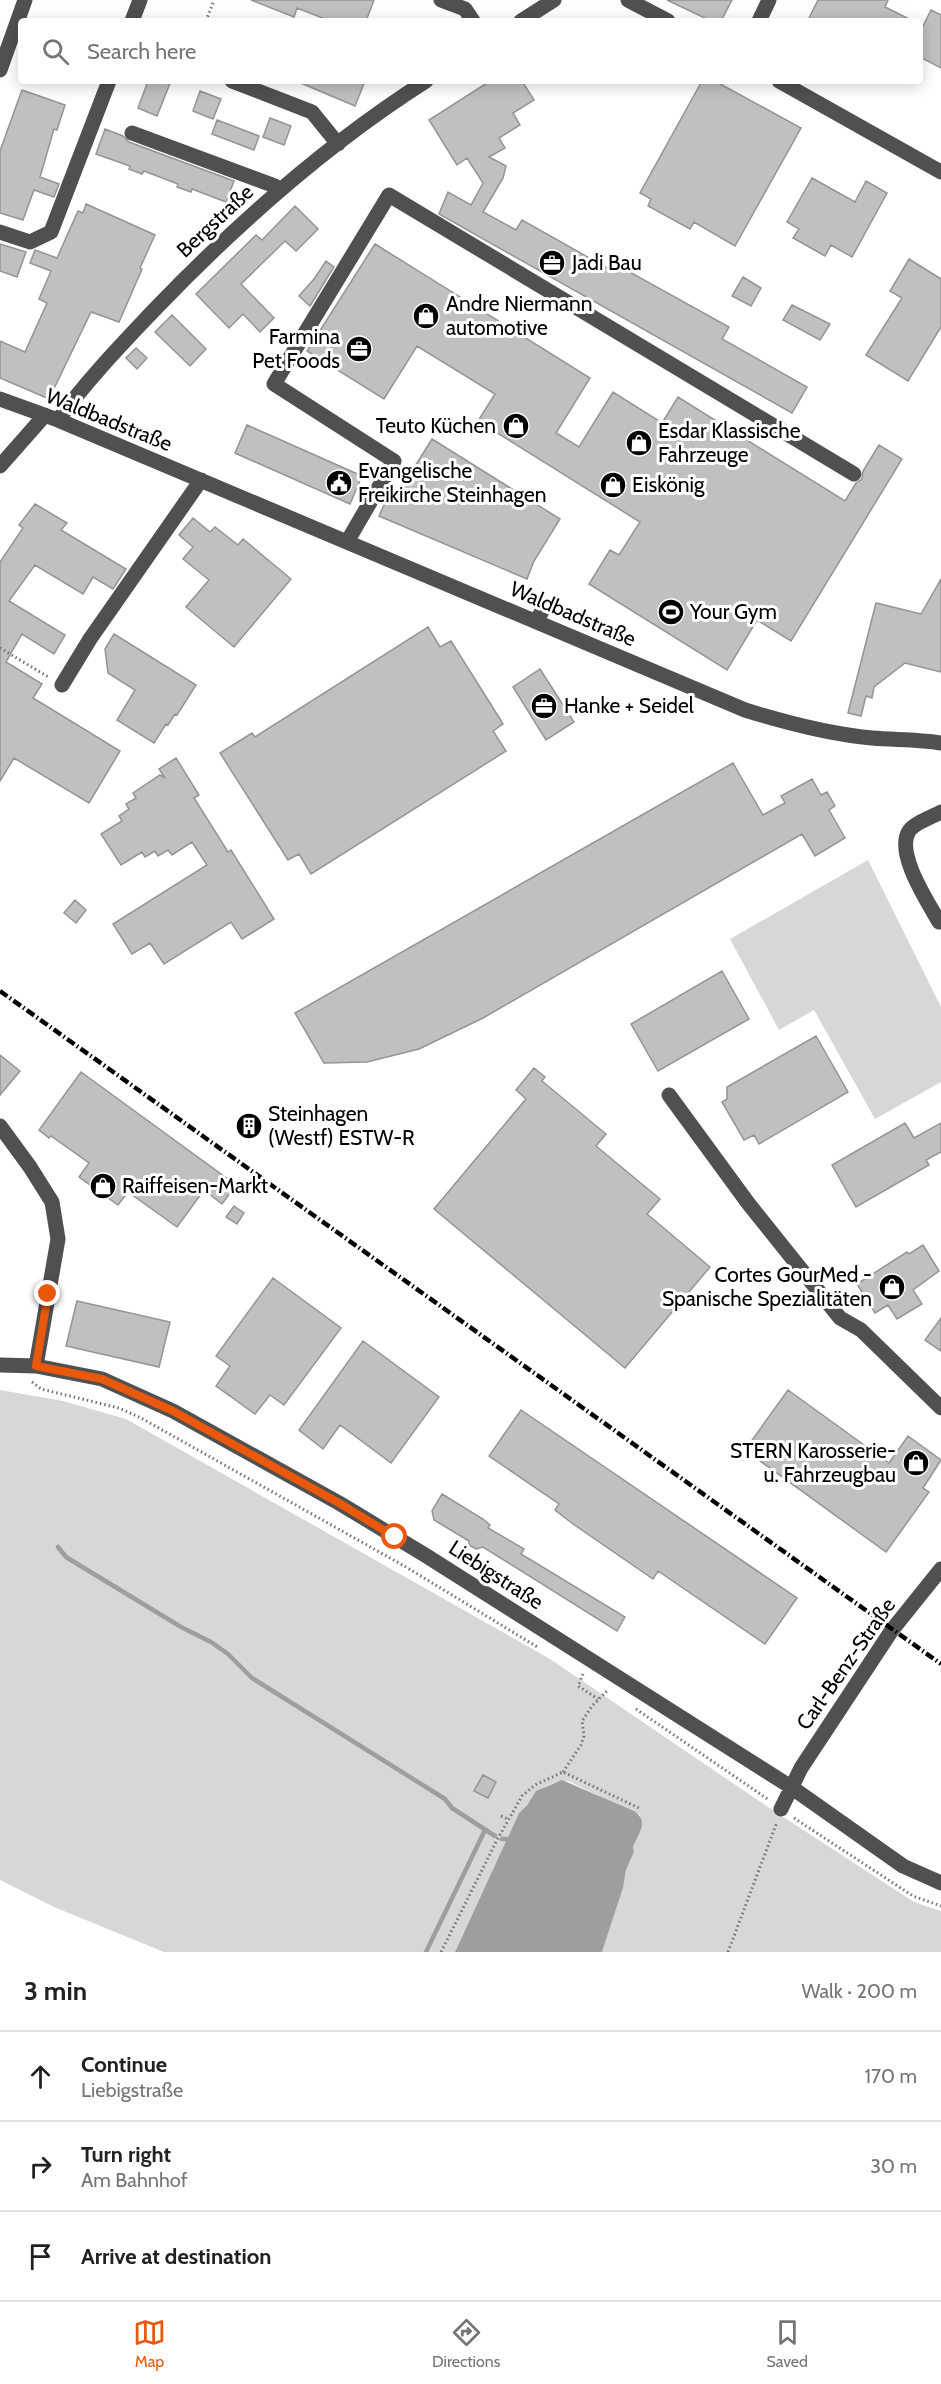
<!DOCTYPE html>
<meta charset="utf-8">
<style>
body{margin:0;font-family:Cabin,sans-serif;background:#f2f2f2;color:#202124}
.stop{position:absolute;width:18px;height:18px;margin:-14px;border:4px solid #ea580c;border-radius:50%;background:#fff}
.stop.end{background:#ea580c;border-color:#fff;box-shadow:0 2px 6px #0008}
.list{margin:0;padding:0;list-style:none}
h2{display:flex;justify-content:space-between;align-items:center;height:78px;margin:0;padding:0 24px;font-size:26px}
h2 small{font-size:20px;font-weight:400;color:#757577}
.list li{display:grid;grid-template-columns:39px 1fr auto;gap:18px;align-items:center;box-sizing:border-box;height:90px;padding:0 24px;border-top:2px solid #e0e0e0}
.list b{display:block;font-size:22px;white-space:nowrap}
.list p{margin:0;font-size:20px;white-space:nowrap;color:#757577}
.list em{font-size:20px;font-style:normal;color:#757577}
.icon{flex:none;width:33px;height:33px;fill:none;stroke:currentColor;stroke-width:2;stroke-linecap:round;stroke-linejoin:round}
.map{position:relative;flex:none;width:941px;height:1952px;overflow:hidden}
.search{position:absolute;background:#fff;box-shadow:0 3px 15px #0003;left:18px;right:18px;top:18px;height:66px;display:flex;align-items:center;gap:15px;box-sizing:border-box;padding:0 21px;border-radius:6px;color:#757577;font-size:22px}
.sheet{height:348px;background:#fff}
nav{display:flex;justify-content:space-around;align-items:center;box-sizing:border-box;height:84px;border-top:2px solid #e0e0e0;background:#fff;font-size:16px;color:#757577}
nav a{display:grid;justify-items:center;gap:3px}
nav .on{color:#ea580c}
.map>svg:first-child{display:block}
.green{fill:#d7d7d7}
.water{fill:#9e9e9e}
.lines{fill:none;stroke-linecap:round;stroke-linejoin:round}
.stream{stroke:#9e9e9e;stroke-width:4.5}
.building{fill:#c0c0c0;stroke:#949494;stroke-width:1.5}
.path{stroke:#727272;stroke-width:3;stroke-dasharray:1.5 3;stroke-linecap:butt}
.minor{stroke:#505050;stroke-width:15}
.rail{stroke:#000;stroke-width:4.5;stroke-dasharray:9 3 1.5 3;stroke-linecap:butt}
.route{stroke:#ea580c;stroke-width:8}
.labels{text-anchor:middle;stroke-width:6;stroke-linejoin:round;paint-order:stroke}
.street-label{font-size:21px;fill:#000;stroke:#fff}
.poi-label{font-size:21px;fill:#000;stroke:#fff;text-anchor:start}
</style>
<div class="map">
<svg width="941" height="1952" viewBox="0 0 941 1952">
<rect width="100%" height="100%" fill="#fff"/>
<path class="green" d="M868,860l73,147v75l-66,37 -61,-109 -35,20 -49,-91z
M0,1390l63,11 63,18 424,240 218,148 146,95 27,9v41h-339l21,-64 3,-18 8,-18 -1,-5c6,-16 10,-12 7,-32l-72,-34c-28,1 -31,15 -49,32l-64,139h-291l-110,-45 -54,-27z"/>
<path class="water" d="M562,1780l72,31c16,11 4,23 -1,36l1,5 -8,18 -3,18 -21,64h-147l64,-139 9,-9 8,-13z"/>
<g class="lines">
<path class="stream" d="M58,1547l8,10 115,70 30,15 17,12 24,24 193,121 7,9 43,28
M502,1839h4
M426,1952l59,-122"/>
</g>
<path class="building" d="M251,0h123l-8,21h-36l-33,-13 -3,9z
M667,0h65l-11,21h-10z
M818,0h70l-3,7 28,14h-97l-7,-3z
M931,10l10,5v53l-21,-11v-25z
M148,81h23l-14,35 -19,-8z
M296,81h69l-10,25z
M490,81h32l12,19 -21,13 7,12 -21,13 6,10 -16,9 17,9 -3,12 -20,34 33,18 6,-10 94,53 3,-7 110,61 -7,12 85,48 -15,26 -353,-199 9,-22 23,13 12,-22 -16,-25 -10,7 -28,-45z
M702,81h13l86,47 -66,118 -41,-24 -4,7 -42,-23 3,-7 -11,-6z
M22,90l43,15 -8,25 -3,-1 -14,48 19,7 -5,13 -20,-7 -11,30 -23,-7v-62z
M200,91l21,8 -8,20 -20,-8z
M270,118l21,8 -7,19 -21,-8z
M217,120l42,16 -5,14 -42,-16z
M105,129l18,7 6,6 105,39 -8,21 -34,-13 -1,3 -14,-5 1,-3 -34,-13 -2,3 -13,-5 1,-3 -34,-12z
M812,178l43,24 11,-21 21,12 -35,64 -21,-12 -6,11 -32,-18 6,-9 -12,-7z
M86,204l69,31 -15,33 2,1 -23,53 -28,-10 -42,87 -49,-21v-37l25,11 22,-49 -8,-4 12,-28 -21,-8 5,-13 22,8 21,-47 5,2z
M295,206l23,23 -22,22 -11,-10 -44,43 33,34 -14,14 -17,-18 -14,14 -33,-34 60,-59 6,5z
M0,244l26,8 -9,25 -17,-6z
M375,244l215,134 -34,55 23,14 34,-55 49,31 16,-26 167,104 11,-18 6,-4 1,-8 16,-26 23,14 -111,182 -34,-21 -30,50 -138,-86 21,-34 9,5 21,-33 -162,-101 17,-27 -78,-48 -33,53 -77,-48z
M909,259l32,20v48l-33,54 -42,-26 36,-57 -12,-7z
M326,261l8,6 -24,39 -11,-10 15,-17z
M743,277l18,11 -10,18 -19,-10z
M792,305l38,19 -10,16 -37,-20z
M172,315l34,34 -16,17 -35,-34z
M136,348l11,10 -10,11 -11,-11z
M247,425l115,51 -12,28 -115,-51z
M432,439l128,80 -26,42 -7,18 -148,-63 8,-18 6,3z
M35,504l32,19 -6,7 65,39 -13,20 -20,-12 -10,17 -48,-29 -26,36 56,34 -11,19 -32,-20 -16,28 36,22 -9,14 87,53 -31,52 -75,-45 -14,23v-219l23,-34 -4,-3z
M193,518l17,14 5,-5 23,18 5,-6 48,40 -57,68 -48,-40 23,-27 -26,-21 10,-12 -14,-12z
M941,579v93l-36,-9 -31,24 -2,11 -6,-2 -5,20 -13,-3 28,-110 45,11z
M428,627l12,20 11,-6 49,78 3,5 -10,7 13,20 -195,123 -12,-20 -11,6 -68,-107 32,-20 3,4z
M114,634l82,51 -19,30 -2,-1 -7,11 -2,-1 -12,19 -37,-23 18,-30 -27,-17 -3,-24z
M540,669l34,53 -28,18 -33,-53z
M176,758l23,37 -5,3 34,54 3,-2 43,69 -32,20 -11,-17 -67,42 -14,-21 -18,11 -19,-30 94,-59 -15,-23 -20,13 -4,-5 -10,6 -3,-5 -10,6 -3,-5 -21,13 -20,-31 21,-13 -3,-5 10,-7 -3,-5 10,-6 -3,-5 27,-18 5,3 -6,-9z
M733,763l30,52 22,-12 -4,-7 31,-17 9,16 6,-3 8,14 -6,4 16,28 -30,18 -13,-22 -319,184 -64,31 -52,13 -43,1 -29,-50z
M75,900l11,10 -10,13 -12,-10z
M722,971l27,48 -91,52 -27,-47z
M816,1036l32,56 -89,52 -5,-9 -10,5 -22,-38 5,-3v-12z
M0,1055l20,16 -20,24z
M534,1068l11,9 -3,4 64,53 -10,12 64,53 -13,15 63,53 -85,101 -191,-159 92,-110 -10,-9z
M81,1072l155,113 -14,19 -18,-14 -27,37 -49,-35 -10,13 -39,-28 10,-14 -38,-27 -2,2 -10,-8z
M905,1123l9,15 27,-15v29l-15,8 3,5 -73,42 -24,-42z
M234,1206l10,7 -7,11 -11,-7z
M923,1245l16,26 -26,19 9,14 -25,15 -9,-14 -13,8 -18,-29 50,-32 2,2z
M273,1278l68,50 -57,77 -14,-10 -15,19 -39,-28 14,-20 -14,-10z
M77,1301l93,21 -11,45 -93,-21z
M941,1318v33l-16,-11z
M363,1341l76,56 -48,66 -51,-38 -17,24 -24,-19z
M788,1390l101,73 19,-27 33,24 -18,28 6,4 -43,60 -141,-102z
M521,1410l276,188 -32,46 -107,-73 -5,8 -80,-55 -18,-14 4,-6 -70,-48z
M442,1494l41,25 7,6 -2,3 36,21 -3,5 104,63 -8,14 -134,-84 -7,2 -7,-4v-4l-35,-21 -2,-9z
M483,1775l13,7 -8,16 -14,-7z"/>
<g class="lines">
<path class="path" d="M206,21l8,-21
M0,648l50,30
M32,1382l9,7 78,19 22,10 265,149 133,81
M583,1674l-5,12 20,13
M636,1709l133,91
M563,1772l18,-27 3,-9 -2,-15 10,-15 16,-16
M501,1816l7,3
M794,1818l119,78 28,10
M441,1952l56,-112 25,-44 13,-11 28,-13 78,37
M728,1952l49,-130"/>
<path class="minor" d="M441,0l24,9 8,12
M628,0l40,21
M132,21l8,-21
M521,21l33,-21
M759,21l10,-21
M0,70l25,-70
M232,81l80,31 26,32
M779,81l162,91
M132,133l143,53 4,5
M0,232l30,10 21,-10 58,-151
M0,399l58,21 687,290c42,13 83,24 127,28 23,2 46,1 69,5
M58,420c29,-40 65,-77 99,-113 81,-84 170,-163 269,-226
M0,466l45,-51
M347,542l47,-81 -120,-77 115,-189 465,279
M536,621l10,-16
M62,685l28,-46 111,-159
M939,922c-11,-20 -44,-69 -30,-91 5,-8 23,-14 32,-19
M669,1095l79,108 92,115 21,12 80,78
M0,1126l30,41 22,35 6,37 -22,127
M0,1365l36,1 66,13 71,32 166,92 86,52 366,232 112,79 38,17
M781,1809l20,-41 91,-138 49,-61"/>
<path class="rail" d="M0,991l941,673"/>
</g>
<g class="lines">
<path class="route" d="M48,1294l-12,72 66,13 71,32 166,92 56,34"/>
</g>
<defs>
<symbol id="office-disc" viewBox="-11 -11 22 22"><circle r="9.5" fill="#000" stroke="#fff"/><path d="M-6-3h4V-5.5h4V-3h4V5H-6ZM-1-4.5V-3h2v-1.5ZM-6 0V1H6V0Z" fill="#fff"/></symbol>
<symbol id="shop-disc" viewBox="-11 -11 22 22"><circle r="9.5" fill="#000" stroke="#fff"/><path d="M-5-2.5h2.3a2.7 3.5 0 0 1 5.4 0H5L5.5 6h-11ZM-1.5-2.5h3a1.5 2.3 0 0 0-3 0Z" fill="#fff"/></symbol>
<symbol id="civic-disc" viewBox="-11 -11 22 22"><circle r="9.5" fill="#000" stroke="#fff"/><path d="M-.6-6.5H3V-4.5H.6V-3L4-1V1h2V6H-6V1h2V-1L-.6-3ZM-1.2 2.5V6h2.4V2.5Z" fill="#fff"/></symbol>
<symbol id="stadium-disc" viewBox="-11 -11 22 22"><circle r="9.5" fill="#000" stroke="#fff"/><path d="M0-5a6.5 5 0 1 0 0 10a6.5 5 0 1 0 0-10ZM-3.5-1.8h7v3.6h-7Z" fill="#fff"/></symbol>
<symbol id="building-disc" viewBox="-11 -11 22 22"><circle r="9.5" fill="#000" stroke="#fff"/><path d="M-4-6H4V6H1V3H-1V6H-4ZM-2.5-4.3h1.7v1.8h-1.7ZM.8-4.3h1.7v1.8H.8ZM-2.5-1h1.7V.8h-1.7ZM.8-1h1.7V.8H.8Z" fill="#fff"/></symbol>
</defs>
<g fill-rule="evenodd">
<use href="#office-disc" x="537" y="248" width="30" height="30"/>
<use href="#shop-disc" x="411" y="301" width="30" height="30"/>
<use href="#office-disc" x="344" y="334" width="30" height="30"/>
<use href="#shop-disc" x="501" y="411" width="30" height="30"/>
<use href="#shop-disc" x="624" y="428" width="30" height="30"/>
<use href="#civic-disc" x="324" y="468" width="30" height="30"/>
<use href="#shop-disc" x="598" y="470" width="30" height="30"/>
<use href="#stadium-disc" x="656" y="597" width="30" height="30"/>
<use href="#office-disc" x="529" y="691" width="30" height="30"/>
<use href="#building-disc" x="234" y="1111" width="30" height="30"/>
<use href="#shop-disc" x="88" y="1171" width="30" height="30"/>
<use href="#shop-disc" x="877" y="1272" width="30" height="30"/>
<use href="#shop-disc" x="901" y="1448" width="30" height="30"/>
</g>
<g class="labels">
<g class="street-label">
<text transform="translate(215 221) rotate(-43)" y="7">Bergstraße</text>
<text transform="translate(109 420) rotate(22)" y="7">Waldbadstraße</text>
<text transform="translate(573 614) rotate(23)" y="7">Waldbadstraße</text>
<text transform="translate(496 1575) rotate(33)" y="7">Liebigstraße</text>
<text transform="translate(846 1664) rotate(-55)" y="7">Carl-Benz-Straße</text>
</g>
<g class="poi-label">
<text x="572" y="270">Jadi Bau</text>
<text x="446" y="311">Andre Niermann<tspan x="446" dy="24">automotive</tspan></text>
<text x="340" y="344" text-anchor="end">Farmina<tspan x="340" dy="24">Pet Foods</tspan></text>
<text x="496" y="433" text-anchor="end">Teuto Küchen</text>
<text x="658" y="438">Esdar Klassische<tspan x="658" dy="24">Fahrzeuge</tspan></text>
<text x="358" y="478">Evangelische<tspan x="358" dy="24">Freikirche Steinhagen</tspan></text>
<text x="632" y="492">Eiskönig</text>
<text x="690" y="619">Your Gym</text>
<text x="564" y="713">Hanke + Seidel</text>
<text x="268" y="1121">Steinhagen<tspan x="268" dy="24">(Westf) ESTW-R</tspan></text>
<text x="122" y="1193">Raiffeisen-Markt</text>
<text x="872" y="1282" text-anchor="end">Cortes GourMed -<tspan x="872" dy="24">Spanische Spezialitäten</tspan></text>
<text x="896" y="1458" text-anchor="end">STERN Karosserie-<tspan x="896" dy="24">u. Fahrzeugbau</tspan></text>
</g>
</g>
</svg>
<div class="stop" style="left:395px;top:1537px"></div>
<div class="stop end" style="left:48px;top:1294px"></div>
<div class="search"><svg class="icon" aria-label="search" viewBox="0 0 24 24"><circle cx="10" cy="10" r="6"/><path d="M15 15l6 6"/></svg>Search here</div>
</div>
<section class="sheet">
<h2>3 min<small>Walk · 200 m</small></h2>
<ul class="list">
<li><svg class="icon" aria-label="ahead" viewBox="0 0 24 24"><path d="M12 20V5M6 11l6-6 6 6"/></svg><div><b>Continue</b><p>Liebigstraße</p></div><em>170 m</em></li>
<li><svg class="icon" aria-label="right" viewBox="0 0 24 24"><path d="M7 20v-9h11M14 6l5 5-5 5"/></svg><div><b>Turn right</b><p>Am Bahnhof</p></div><em>30 m</em></li>
<li><svg class="icon" aria-label="arrive" viewBox="0 0 24 24"><path d="M6 21V4h12l-3 4 3 4H6"/></svg><div><b>Arrive at destination</b></div></li>
</ul>
</section>
<nav>
<a class="on"><svg class="icon" aria-label="map" viewBox="0 0 24 24"><path d="M3 6l6-2 6 2 6-2v14l-6 2-6-2-6 2zM9 4v14M15 6v14"/></svg>Map</a>
<a><svg class="icon" aria-label="directions" viewBox="0 0 24 24"><path d="M12 3l9 9-9 9-9-9zM9 14v-3h6M13 9l2 2-2 2"/></svg>Directions</a>
<a><svg class="icon" aria-label="saved" viewBox="0 0 24 24"><path d="M7 4h10v16l-5-4-5 4z"/></svg>Saved</a>
</nav>
